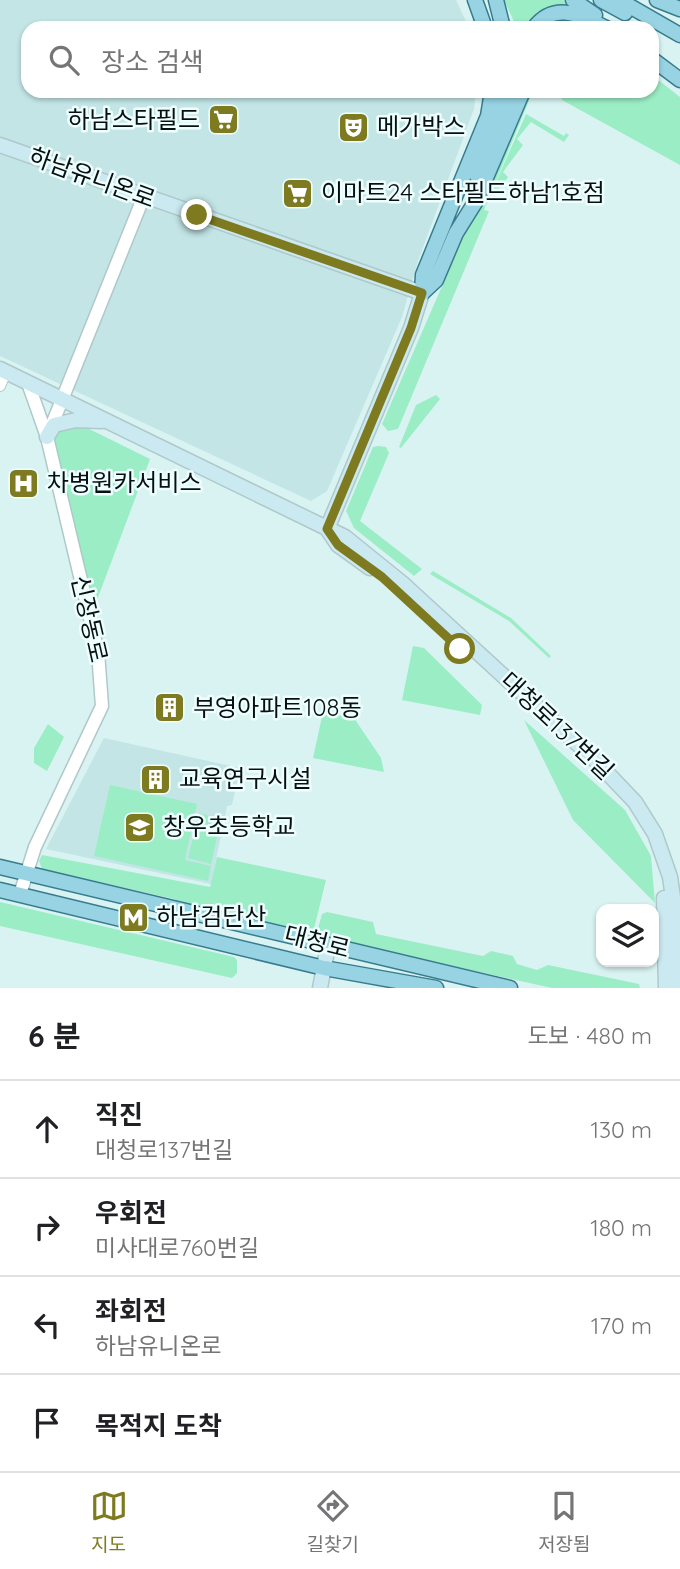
<!DOCTYPE html>
<html lang="ko">
<meta charset="utf-8">
<style>
body{margin:0;font-family:Quicksand,"Noto Sans KR",sans-serif;background:#f2f2f2;color:#202124}
.controls{position:absolute;right:21px;bottom:21px;display:grid;overflow:hidden;border-radius:14px;box-shadow:0 2px 5px #0004}
.controls button{width:63px;height:63px;display:grid;place-items:center;padding:0;border:0;border-bottom:2px solid #e0e0e0;background:#fff;color:#202124;font:35px sans-serif}
.stop{position:absolute;width:21px;height:21px;margin:-16px;border:5px solid #7e7a20;border-radius:50%;background:#fff}
.stop.end{background:#7e7a20;border-color:#fff;box-shadow:0 2px 7px #0008}
.list{margin:0;padding:0;list-style:none}
h2{display:flex;justify-content:space-between;align-items:center;height:91px;margin:0;padding:0 28px;font-size:30px}
h2 small{font-size:23px;font-weight:400;color:#757577}
.list li{display:grid;grid-template-columns:46px 1fr auto;gap:21px;align-items:center;box-sizing:border-box;height:98px;padding:0 28px;border-top:2px solid #e0e0e0}
.list b{display:block;font-size:26px;white-space:nowrap}
.list p{margin:0;font-size:23px;white-space:nowrap;color:#757577}
.list em{font-size:23px;font-style:normal;color:#757577}
.icon{flex:none;width:38px;height:38px;fill:none;stroke:currentColor;stroke-width:2;stroke-linecap:round;stroke-linejoin:round}
.map{position:relative;flex:none;width:680px;height:988px;overflow:hidden}
.search{position:absolute;background:#fff;box-shadow:0 2px 5px #0004;left:21px;right:21px;top:21px;height:77px;display:flex;align-items:center;gap:18px;box-sizing:border-box;padding:0 24px;border-radius:21px;color:#757577;font-size:26px}
.sheet{height:483px;background:#fff}
nav{display:flex;justify-content:space-around;align-items:center;box-sizing:border-box;height:98px;border-top:2px solid #e0e0e0;background:#fff;font-size:19px;color:#757577}
nav a{display:grid;justify-items:center;gap:4px}
nav .on{color:#7e7a20}
.map>svg:first-child{display:block}
.built{fill:#c3e5e6}
.green{fill:#9bedc5}
.lines{fill:none;stroke-linecap:round;stroke-linejoin:round}
.minor-casing{stroke:#afc8c9;stroke-width:12}
.tertiary-casing{stroke:#afc8c9;stroke-width:15}
.secondary-casing{stroke:#afc8c9;stroke-width:17}
.primary-casing{stroke:#387b8d;stroke-width:17}
.minor{stroke:#fff;stroke-width:10}
.tertiary{stroke:#fff;stroke-width:12}
.secondary{stroke:#cbe9f1;stroke-width:14}
.primary{stroke:#97d3e3;stroke-width:14}
.route{stroke:#7e7a20;stroke-width:9}
.labels{text-anchor:middle;stroke-width:5;stroke-linejoin:round;paint-order:stroke}
.poi-label{font-size:24px;fill:#071010;stroke:#eefefe;text-anchor:start}
.street-label{font-size:24px;fill:#071010;stroke:#eefefe}
</style>
<div class="map">
<svg width="680" height="988" viewBox="0 0 680 988">
<rect width="100%" height="100%" fill="#d9f3f3"/>
<path class="built" d="M0,0h456l13,28h-441v63h448l-2,18 -56,152 -16,56 -75,174 -16,10 -311,-145z
M104,738l136,30 -8,37 -5,1 -16,78 -165,-35z"/>
<path class="green" d="M504,0h59l4,3 -21,7 -18,18h-11z
M652,75l28,22v68l-118,-65 -1,-9h91z
M527,91h6l-44,107 37,-84 38,22 2,-3 3,2 -5,7 -33,-20 -14,17 6,6 -20,27 5,5 -22,28 -2,5 5,1 -91,218 -10,2 -6,-7z
M436,395l4,4 -39,49 -2,-1 17,-42z
M69,419l81,40 -56,149 -41,-170z
M378,446l8,1 3,6 -29,68 62,48 -8,7 -60,-48 -8,-17 27,-64z
M433,571l78,47 40,38 -2,2 -40,-37 -79,-47z
M413,646l11,2 58,57 -2,10 -78,-15z
M323,712l31,6 27,40 3,14 -71,-14z
M524,720l101,90 26,46 4,47 -82,-83z
M48,724l16,13 -17,34 -13,-8v-15z
M110,785l87,19 -12,56 26,6 -3,15 -114,-25z
M199,813l22,6 -10,45 -23,-6z
M42,855l168,32 7,-30 109,23 -13,53 -128,-27 -11,-7 -132,-30 -3,-8z
M0,902l234,55 3,3v13l-5,5 -232,-52z
M327,912l46,10 3,12 107,22 8,-5 22,5 4,8 20,6 11,-5 91,19 1,4h-88l-233,-52 -2,-4 5,-18z"/>
<g class="lines">
<defs>
<path id="minor" d="M0,386l6,-14"/>
<path id="tertiary" d="M28,383l19,54
M20,894l15,-47 67,-141 -4,-54 -51,-215 97,-241"/>
<path id="secondary" d="M0,145l422,148 -11,35 -84,201
M0,369l345,168 57,46 191,175 42,44 20,32 15,43 7,48 2,63
M47,437l7,-12 22,-5 25,1
M328,530l10,15 32,23
M664,898l2,90
M320,988l8,-42"/>
<path id="primary" d="M475,0l10,28
M496,0l7,28
M573,0l22,15
M601,0l24,13
M619,0l61,35
M657,0l23,9
M534,28c21,-28 47,-12 72,0
M652,59l28,21
M477,176l31,-85
M422,293l14,-13 20,-47 20,-32 47,-110
M422,293l1,-18 65,-159 4,-25
M0,867l510,121
M0,890l324,78 112,20"/>
</defs>
<use href="#minor" class="minor-casing"/>
<use href="#tertiary" class="tertiary-casing"/>
<use href="#secondary" class="secondary-casing"/>
<use href="#primary" class="primary-casing"/>
<use href="#minor" class="minor"/>
<use href="#tertiary" class="tertiary"/>
<use href="#secondary" class="secondary"/>
<use href="#primary" class="primary"/>
</g>
<g class="lines">
<path class="route" d="M197,215l225,78 -11,35 -84,201 11,16 44,32 78,72"/>
</g>
<defs>
<symbol id="supermarket-square" viewBox="-11 -11 22 22"><rect x="-9" y="-9" width="18" height="18" rx="4" fill="#7e7a20" stroke="#eefefe"/><path d="M-6-5.5h2.5l.6 2H6L4.5 2H-2.5L-4.4-4H-6ZM-1.5 3.2a1.3 1.3 0 1 0 .1 0ZM3 3.2a1.3 1.3 0 1 0 .1 0Z" fill="#fff"/></symbol>
<symbol id="theatre-square" viewBox="-11 -11 22 22"><rect x="-9" y="-9" width="18" height="18" rx="4" fill="#7e7a20" stroke="#eefefe"/><path d="M-5-5.5Q0-4 5-5.5V0Q5 5 0 6Q-5 5-5 0ZM-3.3-2.5H-1v1.5H-3.3ZM1-2.5H3.3v1.5H1ZM-2.8 1Q0 5.5 2.8 1Z" fill="#fff"/></symbol>
<symbol id="hospital-square" viewBox="-11 -11 22 22"><rect x="-9" y="-9" width="18" height="18" rx="4" fill="#7e7a20" stroke="#eefefe"/><path d="M-5-5h3v3.5h4V-5h3V5h-3V1.5h-4V5h-3Z" fill="#fff"/></symbol>
<symbol id="building-square" viewBox="-11 -11 22 22"><rect x="-9" y="-9" width="18" height="18" rx="4" fill="#7e7a20" stroke="#eefefe"/><path d="M-4-6H4V6H1V3H-1V6H-4ZM-2.5-4.3h1.7v1.8h-1.7ZM.8-4.3h1.7v1.8H.8ZM-2.5-1h1.7V.8h-1.7ZM.8-1h1.7V.8H.8Z" fill="#fff"/></symbol>
<symbol id="school-square" viewBox="-11 -11 22 22"><rect x="-9" y="-9" width="18" height="18" rx="4" fill="#7e7a20" stroke="#eefefe"/><path d="M0-5L7-2L0 1L-7-2ZM-4 1L0 2.5L4 1V4Q0 6-4 4Z" fill="#fff"/></symbol>
<symbol id="metro-square" viewBox="-11 -11 22 22"><rect x="-9" y="-9" width="18" height="18" rx="4" fill="#7e7a20" stroke="#eefefe"/><path d="M-5.5 5V-5H-3L0 0L3-5H5.5V5H3V-.5L0 4L-3-.5V5Z" fill="#fff"/></symbol>
</defs>
<g fill-rule="evenodd">
<use href="#supermarket-square" x="206" y="102" width="35" height="35"/>
<use href="#theatre-square" x="336" y="110" width="35" height="35"/>
<use href="#supermarket-square" x="280" y="176" width="35" height="35"/>
<use href="#hospital-square" x="6" y="466" width="35" height="35"/>
<use href="#building-square" x="152" y="690" width="35" height="35"/>
<use href="#building-square" x="138" y="762" width="35" height="35"/>
<use href="#school-square" x="122" y="810" width="35" height="35"/>
<use href="#metro-square" x="116" y="900" width="35" height="35"/>
</g>
<g class="labels">
<g class="poi-label">
<text x="200" y="128" text-anchor="end">하남스타필드</text>
<text x="377" y="135">메가박스</text>
<text x="321" y="201">이마트24 스타필드하남1호점</text>
<text x="47" y="491">차병원카서비스</text>
<text x="193" y="716">부영아파트108동</text>
<text x="179" y="787">교육연구시설</text>
<text x="163" y="835">창우초등학교</text>
<text x="156" y="925">하남검단산</text>
</g>
<g class="street-label">
<text transform="translate(92 178) rotate(20)" y="8">하남유니온로</text>
<text transform="translate(89 619) rotate(77)" y="8">신장동로</text>
<text transform="translate(557 726) rotate(43)" y="8">대청로137번길</text>
<text transform="translate(317 942) rotate(14)" y="8">대청로</text>
</g>
</g>
</svg>
<div class="controls">
<button><svg class="icon" aria-label="layers" viewBox="0 0 24 24"><path d="M12 4l9 5-9 5-9-5zM3 14l9 5 9-5"/></svg></button>
</div>
<div class="stop" style="left:460px;top:649px"></div>
<div class="stop end" style="left:197px;top:215px"></div>
<div class="search"><svg class="icon" aria-label="search" viewBox="0 0 24 24"><circle cx="10" cy="10" r="6"/><path d="M15 15l6 6"/></svg>장소 검색</div>
</div>
<section class="sheet">
<h2>6 분<small>도보 · 480 m</small></h2>
<ul class="list">
<li><svg class="icon" aria-label="ahead" viewBox="0 0 24 24"><path d="M12 20V5M6 11l6-6 6 6"/></svg><div><b>직진</b><p>대청로137번길</p></div><em>130 m</em></li>
<li><svg class="icon" aria-label="right" viewBox="0 0 24 24"><path d="M7 20v-9h11M14 6l5 5-5 5"/></svg><div><b>우회전</b><p>미사대로760번길</p></div><em>180 m</em></li>
<li><svg class="icon" aria-label="left" viewBox="0 0 24 24"><path d="M17 20v-9H6M10 6l-5 5 5 5"/></svg><div><b>좌회전</b><p>하남유니온로</p></div><em>170 m</em></li>
<li><svg class="icon" aria-label="arrive" viewBox="0 0 24 24"><path d="M6 21V4h12l-3 4 3 4H6"/></svg><div><b>목적지 도착</b></div></li>
</ul>
</section>
<nav>
<a class="on"><svg class="icon" aria-label="map" viewBox="0 0 24 24"><path d="M3 6l6-2 6 2 6-2v14l-6 2-6-2-6 2zM9 4v14M15 6v14"/></svg>지도</a>
<a><svg class="icon" aria-label="directions" viewBox="0 0 24 24"><path d="M12 3l9 9-9 9-9-9zM9 14v-3h6M13 9l2 2-2 2"/></svg>길찾기</a>
<a><svg class="icon" aria-label="saved" viewBox="0 0 24 24"><path d="M7 4h10v16l-5-4-5 4z"/></svg>저장됨</a>
</nav>
